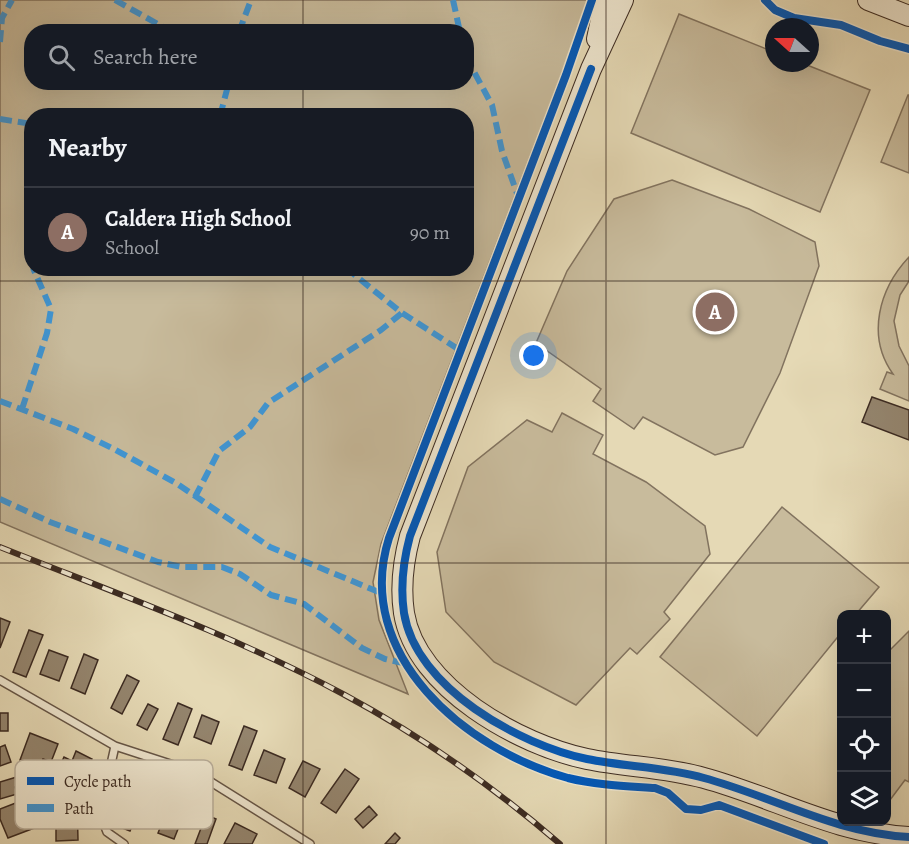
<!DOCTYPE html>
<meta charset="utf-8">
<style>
body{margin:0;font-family:Alegreya,serif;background:#20242c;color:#f1f3f6}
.controls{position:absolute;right:18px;bottom:18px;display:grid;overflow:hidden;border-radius:12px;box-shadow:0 6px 24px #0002}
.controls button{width:54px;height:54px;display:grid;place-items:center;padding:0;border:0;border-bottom:2px solid #363941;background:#171b24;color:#f1f3f6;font:30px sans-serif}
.compass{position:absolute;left:765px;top:18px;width:54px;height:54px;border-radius:50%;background:#171b24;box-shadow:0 6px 24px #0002;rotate:291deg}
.you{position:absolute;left:534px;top:356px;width:21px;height:21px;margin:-15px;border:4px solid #fff;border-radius:50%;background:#1a73e8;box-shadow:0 0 0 9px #1a73e833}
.badge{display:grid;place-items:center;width:39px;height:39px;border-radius:50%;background:#c59692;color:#fff;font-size:20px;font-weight:700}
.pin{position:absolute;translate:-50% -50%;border:3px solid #fff;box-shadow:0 2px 6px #0006}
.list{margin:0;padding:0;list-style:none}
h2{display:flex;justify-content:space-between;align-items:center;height:78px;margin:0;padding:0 24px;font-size:26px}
h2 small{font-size:20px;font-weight:400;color:#9ea1a6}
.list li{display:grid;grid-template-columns:39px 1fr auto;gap:18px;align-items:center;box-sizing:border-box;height:90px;padding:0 24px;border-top:2px solid #363941}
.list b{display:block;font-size:22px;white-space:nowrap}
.list p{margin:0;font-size:20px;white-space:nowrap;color:#9ea1a6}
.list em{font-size:20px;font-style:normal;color:#9ea1a6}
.icon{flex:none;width:33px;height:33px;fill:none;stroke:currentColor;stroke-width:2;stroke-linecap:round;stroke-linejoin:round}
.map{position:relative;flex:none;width:909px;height:844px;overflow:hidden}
.search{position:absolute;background:#171b24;box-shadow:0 6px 24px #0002;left:24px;top:24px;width:450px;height:66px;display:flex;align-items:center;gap:15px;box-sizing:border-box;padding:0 21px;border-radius:24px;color:#9ea1a6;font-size:22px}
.panel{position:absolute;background:#171b24;box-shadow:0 6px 24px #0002;left:24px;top:108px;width:450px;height:168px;border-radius:24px}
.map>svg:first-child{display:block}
.green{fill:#c8bb9c;stroke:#82735f;stroke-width:1.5;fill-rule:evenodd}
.building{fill:#94856e;stroke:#3c2b22;stroke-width:1.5}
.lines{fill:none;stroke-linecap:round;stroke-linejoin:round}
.lane-casing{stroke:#665647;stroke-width:10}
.secondary-casing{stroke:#3c2b22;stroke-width:22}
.lane{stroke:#eee6cf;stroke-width:7}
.secondary{stroke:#eee6cf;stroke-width:20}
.rail-casing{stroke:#3c2b22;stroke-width:6}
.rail{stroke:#eee6cf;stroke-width:4;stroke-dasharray:11;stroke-linecap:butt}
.quiet{stroke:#3f96d5;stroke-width:6;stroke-dasharray:12 6;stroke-linecap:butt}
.cycleway-casing{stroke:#eee6cf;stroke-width:11}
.cycleway{stroke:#0057b8;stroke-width:8}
.grid{fill:none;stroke:#3c2b22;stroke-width:1.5;stroke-opacity:0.55}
.key{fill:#eee6cf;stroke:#b9ae9b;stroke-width:1.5}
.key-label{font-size:16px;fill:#3c2b22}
</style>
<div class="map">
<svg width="909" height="844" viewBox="0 0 909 844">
<rect width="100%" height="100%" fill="#e5d9b5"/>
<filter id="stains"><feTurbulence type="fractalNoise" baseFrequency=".00333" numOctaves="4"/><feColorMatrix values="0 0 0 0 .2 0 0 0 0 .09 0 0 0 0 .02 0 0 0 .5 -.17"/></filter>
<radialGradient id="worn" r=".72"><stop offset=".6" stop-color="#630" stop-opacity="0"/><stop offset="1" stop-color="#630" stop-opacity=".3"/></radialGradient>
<path class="green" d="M0,0h590l-209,544 -8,38 6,38 29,74 -408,-172zM32,32h434v50h-434zM32,116h434v152h-434z
M679,14l95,38v11h28l68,27 -50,122 -189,-79z
M908,95h1v78l-28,-11z
M672,180l77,29 66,33 4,24 -39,107 -37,74 -28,8 -72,-38 -9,12 -41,-28 8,-12 -65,-46 31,-72 47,-72z
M909,257v24l-9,14 -6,26 5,25 10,20v35l-29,-12 7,-17 6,2c-27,-38 -14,-85 16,-117z
M562,413l41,22 -10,19 53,28 59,44 5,28 -46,58 6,7 -33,35 -7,-6 -54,57 -82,-43 -48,-50 -9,-60 31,-85 59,-47 25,12z
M782,507l97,80 -23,27h-14l-1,19 -84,103 -97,-79z
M909,631v151l-4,-2 -18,24v-151z"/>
<path class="building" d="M872,397l37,13v30l-47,-18z
M0,618l10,4 -10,26z
M29,630l14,5 -17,42 -13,-5z
M49,650l19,7 -9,24 -19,-7z
M84,654l14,6 -13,34 -14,-6z
M127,675l12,6 -17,33 -11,-6z
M178,703l14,6 -14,36 -15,-6z
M148,704l10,5 -11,21 -10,-5z
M0,713h8v18h-8z
M202,715l17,7 -8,22 -17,-7z
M244,726l13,5 -15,39 -13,-5z
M30,733l28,11 -7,18 -8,-3 -3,8 -20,-7z
M5,745l6,17 -11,4v-19z
M264,750l21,9 -9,24 -22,-8z
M76,751l16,8 -12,24 -22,-13 6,-13 8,4z
M303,761l17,8 -15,28 -16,-9z
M345,769l14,10 -23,34 -15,-10z
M20,776l2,9 -7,2 2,7 -17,5v-17z
M131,785l16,7 -17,39 -15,-6z
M26,799l11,28 -29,11 -8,-19v-10z
M77,799l1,41 -22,1v-41z
M369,806l8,9 -14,13 -8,-9z
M168,808l16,6 -10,25 -16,-6z
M206,815l10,4 -9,25h-12z
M235,823l22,11 -5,10h-28z
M395,833l5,5 -5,6h-10z"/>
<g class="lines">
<defs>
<path id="lane" d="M0,680l115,66 80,26 115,72
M115,746l-15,68 7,18 17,12"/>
<path id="secondary" d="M623,0l-32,69 -181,467c-7,26 -10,50 -6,77 12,75 116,132 183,146 39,8 79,8 117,19 70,19 131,55 205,59
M868,0l41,16
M597,39l8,-39"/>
</defs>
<use href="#lane" class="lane-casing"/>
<use href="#secondary" class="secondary-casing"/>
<use href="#lane" class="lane"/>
<use href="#secondary" class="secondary"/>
<defs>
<path id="rail" d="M0,547c115,46 233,88 343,147 78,42 150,92 217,150"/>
</defs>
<use href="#rail" class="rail-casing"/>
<use href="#rail" class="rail"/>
<path class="quiet" d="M115,0l57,32
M453,0l7,32
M239,32l12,-32
M0,42l2,-24 10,-18
M466,57l26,48 10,46 17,48
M220,116l9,-34
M0,119l32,5
M32,220c-7,13 -4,31 0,44
M346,268l56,45 59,38
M0,401l73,28 41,20 62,34 94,64 111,46
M22,409l25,-76 4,-24 -18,-41
M195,497l24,-46 31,-24 18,-24 113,-73 21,-17
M0,499l50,23 108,40 24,5h40l18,7 31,21 33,9 58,44 23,11 18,4"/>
<defs>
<path id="cycleway" d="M592,0l-26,75 -177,463c-37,117 77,212 179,240 28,7 58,8 87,10l13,5 18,16 15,1 18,-5 105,39
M765,0l10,10 19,8 47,7 39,16 29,8
M591,69l-181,467c-7,26 -10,50 -6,77 12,75 116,132 183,146 39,8 79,8 117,19 70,19 131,55 205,59"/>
</defs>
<use href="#cycleway" class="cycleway-casing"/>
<use href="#cycleway" class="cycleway"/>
</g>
<path class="grid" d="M303,0v32M606,0v844M303,82v34M303,268v576M0,281h909M0,563h909"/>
<rect x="15" y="760" width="198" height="69" rx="9" class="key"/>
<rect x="27" y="777" width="27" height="8" fill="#0057b8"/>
<rect x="27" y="804" width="27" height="8" fill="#3f96d5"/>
<g class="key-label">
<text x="64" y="787">Cycle path</text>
<text x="64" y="814">Path</text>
</g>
<rect width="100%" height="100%" filter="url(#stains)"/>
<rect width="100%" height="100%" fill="url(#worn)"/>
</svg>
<div class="controls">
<button>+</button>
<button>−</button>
<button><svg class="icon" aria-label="locate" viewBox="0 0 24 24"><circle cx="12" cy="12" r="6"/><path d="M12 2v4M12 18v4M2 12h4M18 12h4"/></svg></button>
<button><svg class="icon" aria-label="layers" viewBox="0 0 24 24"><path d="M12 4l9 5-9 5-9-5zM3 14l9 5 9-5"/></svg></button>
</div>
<svg class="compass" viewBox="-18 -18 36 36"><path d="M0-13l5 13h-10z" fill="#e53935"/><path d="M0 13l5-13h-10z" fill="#9ea1a6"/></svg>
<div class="you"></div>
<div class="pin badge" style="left:715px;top:312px;background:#8d6e63">A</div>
<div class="search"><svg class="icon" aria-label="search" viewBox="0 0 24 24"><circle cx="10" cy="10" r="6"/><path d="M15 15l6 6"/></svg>Search here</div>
<section class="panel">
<h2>Nearby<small></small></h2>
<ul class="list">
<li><span class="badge" style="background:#8d6e63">A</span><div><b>Caldera High School</b><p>School</p></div><em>90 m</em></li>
</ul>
</section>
</div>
